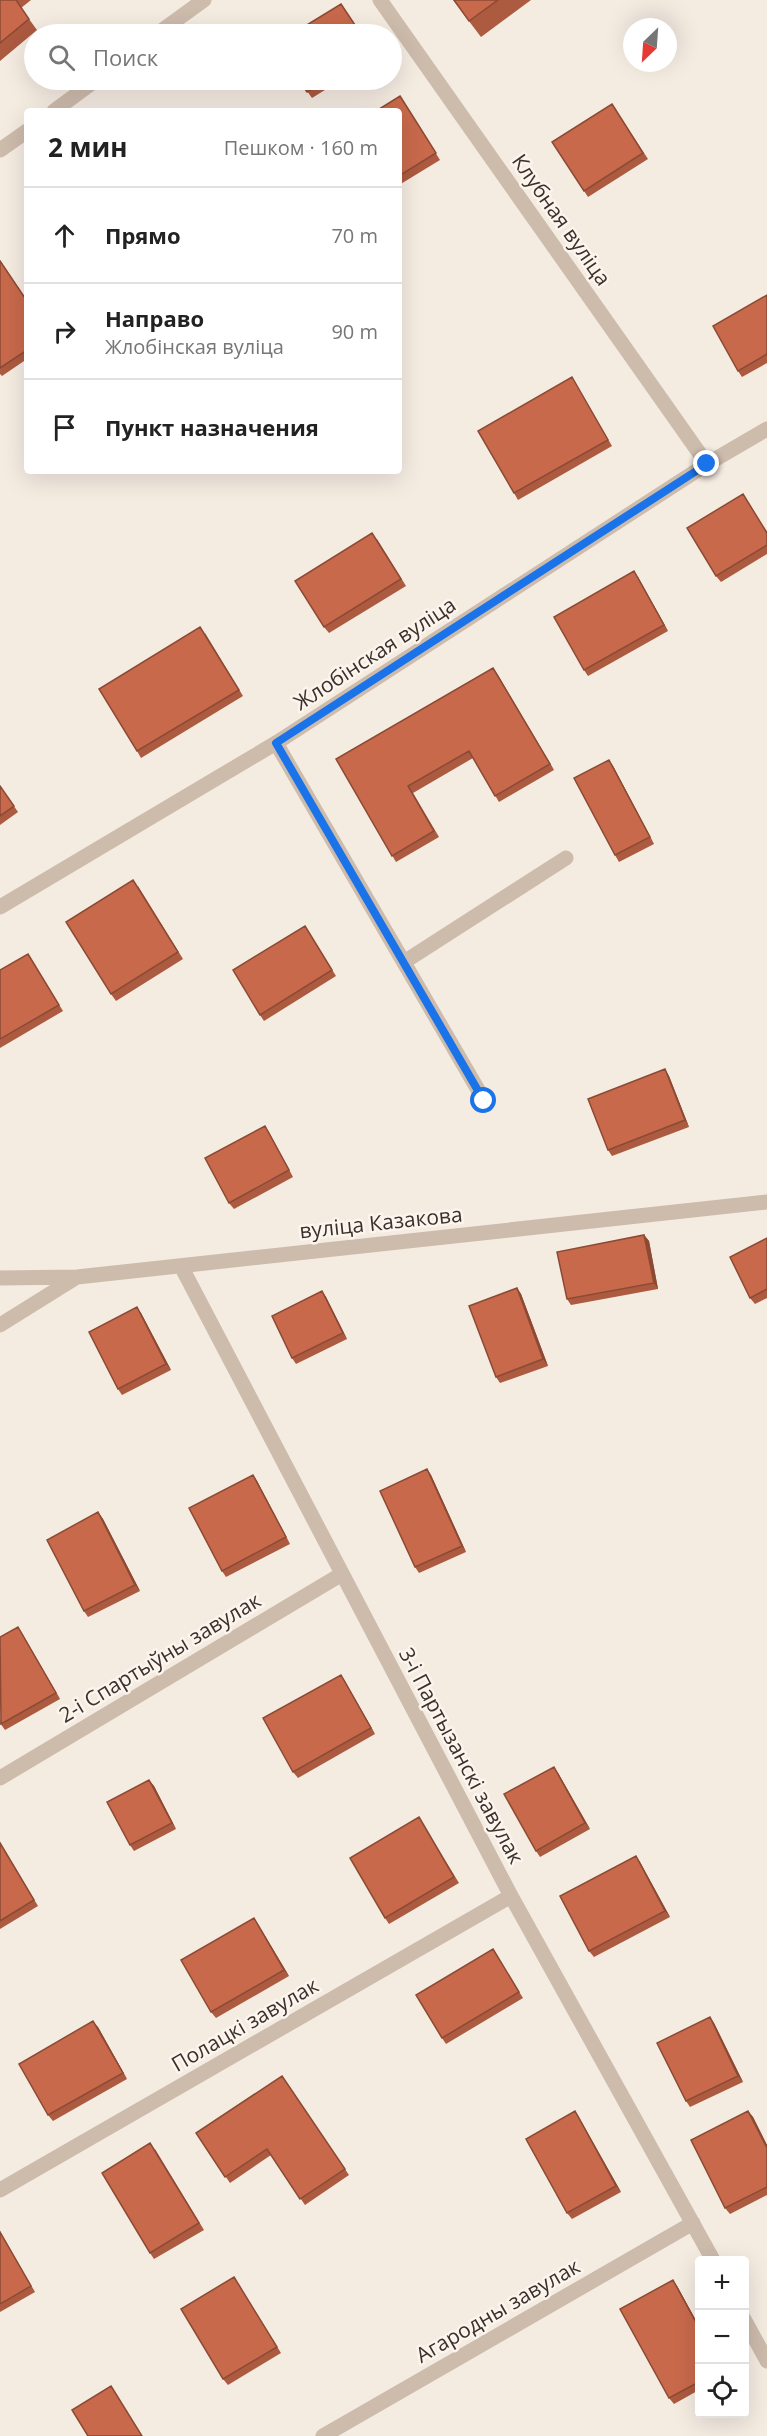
<!DOCTYPE html>
<html lang="ru">
<meta charset="utf-8">
<style>
body{margin:0;font-family:"Open Sans",sans-serif;background:#f6f6f6;color:#222}
.controls{position:absolute;right:18px;bottom:18px;display:grid;overflow:hidden;border-radius:6px;box-shadow:0 6px 24px #0002}
.controls button{width:54px;height:54px;display:grid;place-items:center;padding:0;border:0;border-bottom:2px solid #e0e0e0;background:#fff;color:#222;font:30px sans-serif}
.compass{position:absolute;left:623px;top:18px;width:54px;height:54px;border-radius:50%;background:#fff;box-shadow:0 6px 24px #0002;rotate:205deg}
.stop{position:absolute;width:18px;height:18px;margin:-14px;border:4px solid #1a73e8;border-radius:50%;background:#fff}
.stop.end{background:#1a73e8;border-color:#fff;box-shadow:0 2px 6px #0008}
.list{margin:0;padding:0;list-style:none}
h2{display:flex;justify-content:space-between;align-items:center;height:78px;margin:0;padding:0 24px;font-size:26px}
h2 small{font-size:20px;font-weight:400;color:#767676}
.list li{display:grid;grid-template-columns:39px 1fr auto;gap:18px;align-items:center;box-sizing:border-box;height:96px;padding:0 24px;border-top:2px solid #e0e0e0}
.list b{display:block;font-size:22px;white-space:nowrap}
.list p{margin:0;font-size:20px;white-space:nowrap;color:#767676}
.list em{font-size:20px;font-style:normal;color:#767676}
.icon{flex:none;width:33px;height:33px;fill:none;stroke:currentColor;stroke-width:2;stroke-linecap:round;stroke-linejoin:round}
.map{position:relative;flex:none;width:767px;height:2436px;overflow:hidden}
.search{position:absolute;background:#fff;box-shadow:0 6px 24px #0002;left:24px;top:24px;width:378px;height:66px;display:flex;align-items:center;gap:15px;box-sizing:border-box;padding:0 21px;border-radius:33px;color:#767676;font-size:22px}
.panel{position:absolute;background:#fff;box-shadow:0 6px 24px #0002;left:24px;top:108px;width:378px;height:366px;border-radius:6px}
.map>svg:first-child{display:block}
.lines{fill:none;stroke-linecap:round;stroke-linejoin:round}
.lane{stroke:#cdbbac;stroke-width:15}
.street{stroke:#cdbbac;stroke-width:15}
.wall{fill:#ac5a40}
.shaded-wall{fill:#8c4a34}
.building{fill:#c8694b;stroke:#8c4a34;stroke-width:1.5}
.route{stroke:#1a73e8;stroke-width:8}
.labels{text-anchor:middle;stroke-width:5;stroke-linejoin:round;paint-order:stroke}
.street-label{font-size:21px;fill:#3b302b;stroke:#fbf5ee}
</style>
<div class="map">
<svg width="767" height="2436" viewBox="0 0 767 2436">
<rect width="100%" height="100%" fill="#f4ebe1"/>
<g class="lines">
<path class="lane" d="M276,743l208,357
M404,962l162,-104"/>
<path class="street" d="M380,0l327,464
M157,34l47,-34
M54,111l42,-31
M0,150l27,-19
M0,907l276,-164 431,-279 60,-35
M181,1266l330,630 202,364
M0,1278l77,-1 690,-75
M0,1325l77,-48
M0,1778l342,-204
M0,2190l511,-294
M744,2319l23,42
M323,2436l370,-213"/>
</g>
<path class="wall" d="M0,0h31l-10,8 16,22 -37,31z
M453,0h78l-50,37z
M299,80h42l-29,18z
M404,102l36,58 -41,25v-74z
M612,104l36,55 -60,38 -36,-55z
M0,260l27,41v58l-25,17 -2,-2z
M767,295v68l-25,14 -4,-6z
M576,384l36,62 -94,54 -4,-7z
M743,494l24,38v22l-46,28 -5,-6z
M377,539l29,47 -77,47 -5,-6z
M638,577l30,54 -80,45 -4,-6z
M205,633l38,63 -102,62 -4,-7z
M493,668l61,102 -55,32 -26,-44 -60,35 26,44 -43,25 -60,-103z
M613,766l41,78 -35,18 -4,-7z
M0,786l18,26 -18,13z
M138,886l45,73 -67,42 -5,-7z
M305,926l31,50 -72,45 -4,-6z
M28,954l35,57 -63,37v-78z
M665,1069l4,7 20,51 -77,29 -4,-6z
M265,1126l28,51 -59,32 -5,-6z
M644,1235l5,6 9,48 -87,16 -4,-6z
M767,1238v60l-12,6 -5,-6z
M517,1288l4,6 27,72 -48,17 -4,-6z
M322,1291l4,6 21,42 -51,25 -4,-6z
M141,1313l30,57 -49,25 -4,-6z
M427,1469l4,6 35,77 -47,21 -4,-6z
M253,1475l4,6 33,63 -64,33 -4,-6z
M98,1512l5,7 37,72 -52,26 -4,-6z
M18,1627l42,72 -55,31 -5,-7z
M341,1675l34,59 -77,44 -5,-6z
M558,1773l32,56 -50,28 -4,-6z
M149,1780l5,6 22,43 -42,22 -4,-6z
M423,1824l36,59 -70,41 -4,-6z
M0,1842l38,64 -38,23z
M636,1856l4,6 30,55 -76,40 -5,-6z
M258,1924l31,52 -73,42 -5,-6z
M497,1956l26,42 -77,46 -4,-6z
M710,2017l4,6 29,59 -53,25 -4,-6z
M98,2027l29,52 -74,42 -5,-6z
M282,2076l67,99 -44,30 -34,-50 -41,28 -34,-50z
M575,2111l46,81 -49,27 -5,-6z
M748,2111l5,6 14,28v50l-37,19 -5,-6z
M155,2149l49,81 -50,29 -4,-6z
M0,2231l35,61 -35,20z
M234,2277l47,76 -53,32 -5,-6z
M677,2286l22,40v64l-25,14 -5,-6z"/>
<path class="shaded-wall" d="M634,571l4,6 30,54 -4,-6z
M493,668l5,7 56,95 -4,-6z
M609,760l4,6 41,78 -4,-7z
M665,1069l4,7 20,51 -4,-7z
M265,1126l4,6 24,45 -4,-7z
M644,1235l5,6 9,48 -4,-6z
M517,1288l4,6 27,72 -5,-7z
M322,1291l4,6 21,42 -4,-6z
M137,1307l4,6 30,57 -5,-6z
M427,1469l4,6 35,77 -4,-6z
M253,1475l4,6 33,63 -4,-7z
M98,1512l5,7 37,72 -5,-6z
M18,1627l4,6 38,66 -4,-6z
M341,1675l4,6 30,53 -4,-6z
M554,1767l4,6 32,56 -5,-6z
M149,1780l5,6 22,43 -4,-6z
M636,1856l4,6 30,55 -5,-6z
M254,1918l4,6 31,52 -5,-6z
M710,2017l4,6 29,59 -5,-6z
M93,2021l5,6 29,52 -4,-6z
M575,2111l4,6 42,75 -5,-6z
M748,2111l5,6 14,28v3z
M673,2280l4,6 22,40v2z"/>
<path class="building" d="M0,0h16l13,19 -29,24z
M454,0h44l-29,21z
M341,4l20,30h-69z
M299,80h28l-20,12z
M400,96l36,57 -37,23v-65h-23z
M612,104l31,49 -59,38 -32,-49z
M0,261l27,40v49l-27,18z
M767,295v59l-29,17 -25,-45z
M572,377l36,63 -94,53 -36,-62z
M743,494l24,39v12l-51,31 -29,-48z
M372,533l29,46 -77,48 -29,-46z
M634,571l30,54 -80,45 -30,-53z
M200,627l39,63 -102,61 -38,-62z
M493,668l57,96 -55,32 -26,-45 -61,35 26,45 -42,25 -56,-97z
M609,760l41,77 -35,18 -41,-77z
M0,786l14,20 -14,10z
M133,880l45,72 -67,42 -45,-72z
M305,926l27,44 -72,45 -27,-45z
M28,954l31,51 -59,34v-69z
M665,1069l20,51 -77,30 -20,-51z
M265,1126l24,44 -60,33 -24,-45z
M644,1235l10,48 -87,16 -10,-47z
M767,1238v51l-17,9 -20,-41z
M517,1288l26,71 -47,18 -27,-71z
M322,1291l21,42 -51,25 -20,-42z
M137,1307l29,57 -48,25 -29,-57z
M427,1469l35,77 -47,21 -35,-76z
M253,1475l33,62 -64,34 -33,-63z
M98,1512l37,73 -51,26 -37,-71z
M18,1627l38,66 -55,31 -1,-87z
M341,1675l30,53 -78,44 -30,-54z
M554,1767l31,56 -49,28 -32,-57z
M149,1780l23,43 -42,22 -23,-43z
M419,1817l35,60 -69,41 -35,-60z
M0,1843l34,57 -34,21z
M636,1856l29,55 -76,40 -29,-55z
M254,1918l30,52 -73,42 -30,-52z
M493,1949l26,43 -77,46 -26,-43z
M710,2017l28,59 -52,25 -29,-58z
M93,2021l30,52 -75,42 -29,-51z
M282,2076l63,93 -45,30 -33,-50 -42,28 -29,-44z
M575,2111l41,75 -49,27 -41,-74z
M748,2111l19,37v39l-42,21 -34,-68z
M150,2143l49,80 -49,30 -48,-80z
M0,2232l31,54 -31,18z
M234,2277l43,70 -54,32 -42,-70z
M673,2280l26,48v54l-30,16 -49,-89z
M111,2386l31,50h-54l-16,-26z"/>
<g class="lines">
<path class="route" d="M484,1101l-208,-358 431,-279"/>
</g>
<g class="labels">
<g class="street-label">
<text transform="translate(561 220) rotate(55)" y="7">Клубная вуліца</text>
<text transform="translate(375 654) rotate(-33)" y="7">Жлобінская вуліца</text>
<text transform="translate(381 1223) rotate(-6)" y="7">вуліца Казакова</text>
<text transform="translate(160 1658) rotate(-31)" y="7">2-і Спартыўны завулак</text>
<text transform="translate(461 1756) rotate(62)" y="7">3-і Партызанскі завулак</text>
<text transform="translate(245 2025) rotate(-30)" y="7">Полацкі завулак</text>
<text transform="translate(498 2311) rotate(-30)" y="7">Агародны завулак</text>
</g>
</g>
</svg>
<div class="controls">
<button>+</button>
<button>−</button>
<button><svg class="icon" aria-label="locate" viewBox="0 0 24 24"><circle cx="12" cy="12" r="6"/><path d="M12 2v4M12 18v4M2 12h4M18 12h4"/></svg></button>
</div>
<svg class="compass" viewBox="-18 -18 36 36"><path d="M0-13l5 13h-10z" fill="#e53935"/><path d="M0 13l5-13h-10z" fill="#767676"/></svg>
<div class="stop" style="left:484px;top:1101px"></div>
<div class="stop end" style="left:707px;top:464px"></div>
<div class="search"><svg class="icon" aria-label="search" viewBox="0 0 24 24"><circle cx="10" cy="10" r="6"/><path d="M15 15l6 6"/></svg>Поиск</div>
<section class="panel">
<h2>2 мин<small>Пешком · 160 m</small></h2>
<ul class="list">
<li><svg class="icon" aria-label="ahead" viewBox="0 0 24 24"><path d="M12 20V5M6 11l6-6 6 6"/></svg><div><b>Прямо</b></div><em>70 m</em></li>
<li><svg class="icon" aria-label="right" viewBox="0 0 24 24"><path d="M7 20v-9h11M14 6l5 5-5 5"/></svg><div><b>Направо</b><p>Жлобінская вуліца</p></div><em>90 m</em></li>
<li><svg class="icon" aria-label="arrive" viewBox="0 0 24 24"><path d="M6 21V4h12l-3 4 3 4H6"/></svg><div><b>Пункт назначения</b></div></li>
</ul>
</section>
</div>
